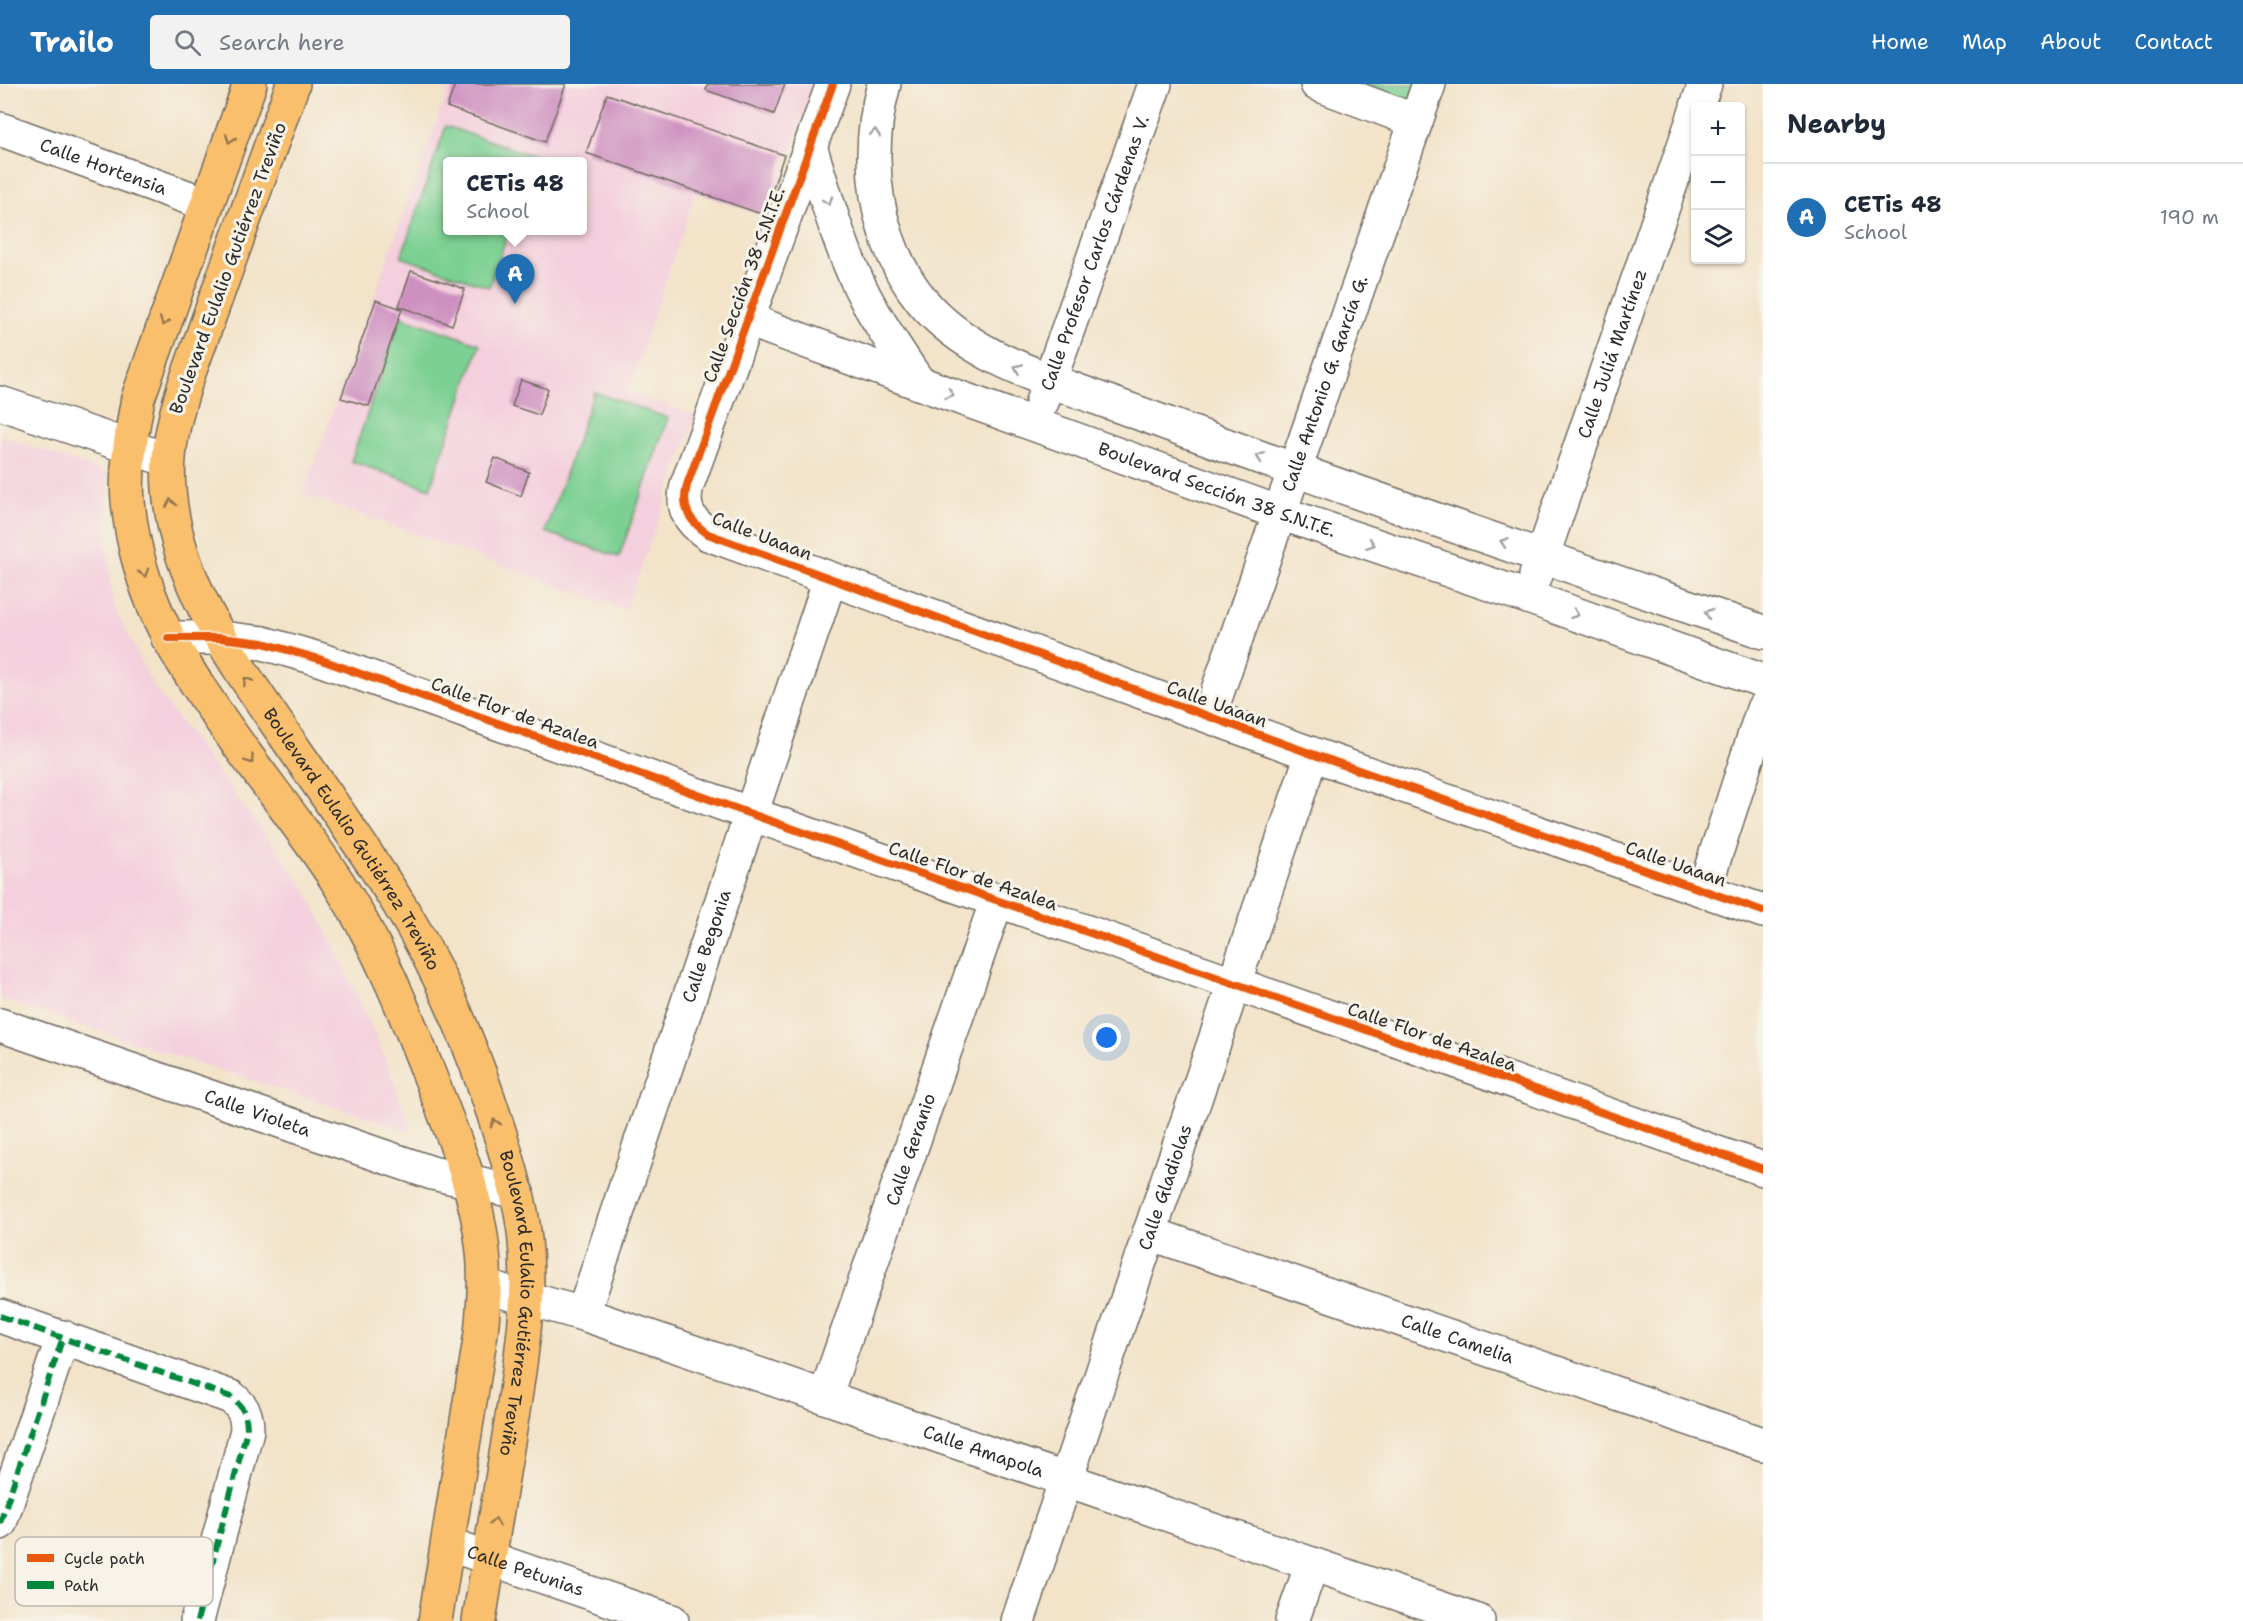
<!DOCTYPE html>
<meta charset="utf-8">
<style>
body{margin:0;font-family:"Shantell Sans",sans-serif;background:#f2f2f3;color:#1f2937}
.controls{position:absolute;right:18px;top:18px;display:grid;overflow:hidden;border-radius:6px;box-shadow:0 2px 4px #0004}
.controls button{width:54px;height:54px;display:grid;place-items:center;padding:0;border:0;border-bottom:2px solid #e0e1e3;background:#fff;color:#1f2937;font:30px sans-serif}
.you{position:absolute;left:1107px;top:954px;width:21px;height:21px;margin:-15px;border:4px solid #fff;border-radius:50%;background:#1a73e8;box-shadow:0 0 0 9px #1a73e833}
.badge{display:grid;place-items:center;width:39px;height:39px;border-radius:50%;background:#1f6fb2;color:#fff;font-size:20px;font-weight:700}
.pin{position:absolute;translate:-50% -50px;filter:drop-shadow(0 2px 3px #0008)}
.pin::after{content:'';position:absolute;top:32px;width:21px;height:18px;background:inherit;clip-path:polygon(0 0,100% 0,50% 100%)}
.popup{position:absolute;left:443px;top:73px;width:144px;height:78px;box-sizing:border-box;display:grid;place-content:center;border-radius:6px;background:#fff;filter:drop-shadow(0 2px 4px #0005);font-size:20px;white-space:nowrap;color:#747a83}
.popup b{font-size:22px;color:#1f2937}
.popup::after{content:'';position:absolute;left:50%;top:100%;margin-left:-12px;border:12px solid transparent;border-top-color:#fff}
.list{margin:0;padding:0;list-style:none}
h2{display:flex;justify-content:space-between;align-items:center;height:78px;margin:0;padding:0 24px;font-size:26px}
h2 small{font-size:20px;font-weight:400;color:#747a83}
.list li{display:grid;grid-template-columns:39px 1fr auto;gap:18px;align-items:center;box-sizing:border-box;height:108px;padding:0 24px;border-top:2px solid #e0e1e3}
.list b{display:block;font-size:22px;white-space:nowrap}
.list p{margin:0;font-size:20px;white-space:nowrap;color:#747a83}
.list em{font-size:20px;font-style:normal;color:#747a83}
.icon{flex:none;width:33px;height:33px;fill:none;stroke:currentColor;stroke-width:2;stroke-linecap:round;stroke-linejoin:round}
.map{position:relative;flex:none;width:1763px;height:1537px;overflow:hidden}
header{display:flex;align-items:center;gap:36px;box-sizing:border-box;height:84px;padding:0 30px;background:#1f6fb2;color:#fff}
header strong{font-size:28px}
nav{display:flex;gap:33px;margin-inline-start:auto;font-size:21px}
.search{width:420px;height:54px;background:#f2f2f3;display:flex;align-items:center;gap:15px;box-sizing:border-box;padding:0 21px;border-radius:6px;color:#747a83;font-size:22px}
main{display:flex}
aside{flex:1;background:#fff}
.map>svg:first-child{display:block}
.built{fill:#f4cfdd;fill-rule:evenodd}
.green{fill:#7bd093;stroke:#537e5f;stroke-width:1.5}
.building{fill:#ce90c1}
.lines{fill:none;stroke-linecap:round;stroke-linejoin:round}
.minor-casing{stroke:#716b62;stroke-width:36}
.major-casing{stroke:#716b62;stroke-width:36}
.minor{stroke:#fff;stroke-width:33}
.major{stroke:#f9bf6d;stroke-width:33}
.quiet{stroke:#00873e;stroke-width:6;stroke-dasharray:12 6;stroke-linecap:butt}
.cycleway-casing{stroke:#f7f3e8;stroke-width:11}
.cycleway{stroke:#e8590c;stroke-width:8}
.oneway{stroke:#a0a0a0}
.oneway2{stroke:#92754c}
.labels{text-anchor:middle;stroke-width:6;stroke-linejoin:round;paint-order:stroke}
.street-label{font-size:18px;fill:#2b2b2b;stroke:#f7f3e8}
.key{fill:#f7f3e8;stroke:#bab7af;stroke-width:1.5}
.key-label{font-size:16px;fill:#2b2b2b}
</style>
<header>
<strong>Trailo</strong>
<div class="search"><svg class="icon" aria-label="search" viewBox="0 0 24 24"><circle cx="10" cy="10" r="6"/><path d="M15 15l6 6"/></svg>Search here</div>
<nav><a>Home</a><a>Map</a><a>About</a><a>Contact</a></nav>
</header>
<main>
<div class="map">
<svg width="1763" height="1537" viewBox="0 0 1763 1537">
<rect width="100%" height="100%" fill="#f7f3e8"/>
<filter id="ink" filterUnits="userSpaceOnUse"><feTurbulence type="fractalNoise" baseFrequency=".0167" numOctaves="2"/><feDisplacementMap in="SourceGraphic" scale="12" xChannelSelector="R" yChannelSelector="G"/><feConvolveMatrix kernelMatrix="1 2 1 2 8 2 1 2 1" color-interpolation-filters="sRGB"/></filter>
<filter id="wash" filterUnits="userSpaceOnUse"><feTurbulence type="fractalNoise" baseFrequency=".008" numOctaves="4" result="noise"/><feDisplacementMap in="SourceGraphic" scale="24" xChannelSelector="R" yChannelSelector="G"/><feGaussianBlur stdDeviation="1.35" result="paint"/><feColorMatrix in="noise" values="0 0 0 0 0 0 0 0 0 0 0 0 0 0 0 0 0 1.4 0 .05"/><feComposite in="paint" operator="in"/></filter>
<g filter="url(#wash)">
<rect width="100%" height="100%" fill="#f2e3c9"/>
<path class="built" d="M450,0h365l-48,132 -71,-24 -68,200 68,23 -70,195 -323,-116zM448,77h134v69h-134z
M0,351l108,39 -2,62 8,70 39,80 151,200 36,72 49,109 23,65 -412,-133z"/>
<path class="green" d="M1356,0h61l-6,19z
M446,42l88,30 -1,5h-85v69l61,1 -20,56 -88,-30z
M401,233l79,27 -50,145 -79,-28z
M594,308l74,26 -49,139 -74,-25z"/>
<g id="blocks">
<path class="building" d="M455,0h111l-21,58 -98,-35z
M708,0h77l-11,30 -68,-24z
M607,10l177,61 -20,60 -178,-62z
M411,187l54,18 -13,36 -53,-19z
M376,216l26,9 -33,97 -28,-8z
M521,296l27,9 -9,26 -27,-9z
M495,374l34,14 -8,24 -35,-14z"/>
</g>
</g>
<g filter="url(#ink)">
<use href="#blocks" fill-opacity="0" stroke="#716b62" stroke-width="1.5"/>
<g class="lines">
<defs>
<g id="minor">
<path d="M833,0l-146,401c-6,23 2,36 21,49l604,220 451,157"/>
<path d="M884,0c-20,73 -11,156 38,217 43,52 111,73 172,96 40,14 79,29 118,43 183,67 367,129 551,192"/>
<path d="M1317,0l99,37"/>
<path d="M1697,22l8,-22"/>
<path id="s1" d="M0,45l206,75"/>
<path id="s2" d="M810,62c16,51 30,103 55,151 16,30 35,58 54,86l361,130 248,84 235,84"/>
<path d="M748,236l171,63"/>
<path id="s3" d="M1042,318l113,-318"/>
<path d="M0,319l168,57"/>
<path id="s4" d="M1536,491l160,-464"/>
<path d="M168,554h52l43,5 56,16 432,155 1012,355"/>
<path id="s5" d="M1209,632l220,-632"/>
<path d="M1704,806l59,-181"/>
<path id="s6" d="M0,941l432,148 85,19"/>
<path id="s7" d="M1149,1149l614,211"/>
<path id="s8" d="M486,1203l97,27 895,307"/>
<path id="s9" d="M583,1230l247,-735"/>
<path d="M0,1232l231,81c12,10 16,17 16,33l-50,191"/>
<path id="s10" d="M825,1313l172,-497"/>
<path d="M0,1439l63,-186"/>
<path id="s11" d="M448,1460l224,77"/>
<path id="s12" d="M1018,1537l294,-867"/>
<path d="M1292,1537l20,-57"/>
</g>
<g id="major">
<path d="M250,0l-112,314c-6,34 -13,69 -10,103 4,46 19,96 41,137 7,14 16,27 24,40 44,71 100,135 146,206 39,60 66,128 92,195 22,56 46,112 52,172 3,28 1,54 -2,82l-46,288"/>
<path id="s13" d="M293,0l-108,300c-11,35 -19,69 -16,105 7,93 64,171 115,245 38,55 77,110 113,167 54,86 93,191 119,289 22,81 6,165 -7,246 -10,62 -20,123 -30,185"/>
</g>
</defs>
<use href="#minor" class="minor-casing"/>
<use href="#major" class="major-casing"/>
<use href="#minor" class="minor"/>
<use href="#major" class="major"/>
<path class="quiet" d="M0,1232l231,81c12,10 16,17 16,33l-50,191
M0,1439l63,-186"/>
<defs>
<path id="cycleway" d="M833,0l-146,401c-6,23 2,36 21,49l604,220 451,157
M168,554h52l43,5 56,16 432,155 1012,355"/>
</defs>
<use href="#cycleway" class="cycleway-casing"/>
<use href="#cycleway" class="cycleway"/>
</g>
<defs><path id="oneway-chevron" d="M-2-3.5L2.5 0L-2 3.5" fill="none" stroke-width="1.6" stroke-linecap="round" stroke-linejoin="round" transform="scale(1.5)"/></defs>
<g class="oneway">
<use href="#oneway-chevron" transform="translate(875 49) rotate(-84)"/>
<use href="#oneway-chevron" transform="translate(828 117) rotate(72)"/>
<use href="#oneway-chevron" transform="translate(1018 284) rotate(-157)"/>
<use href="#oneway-chevron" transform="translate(950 310) rotate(19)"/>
<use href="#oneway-chevron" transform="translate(1260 373) rotate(-160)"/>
<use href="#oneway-chevron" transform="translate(1504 458) rotate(-161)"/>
<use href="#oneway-chevron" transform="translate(1371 460) rotate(19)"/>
<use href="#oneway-chevron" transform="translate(1708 529) rotate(-161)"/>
<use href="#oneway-chevron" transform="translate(1575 530) rotate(20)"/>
</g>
<g class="oneway2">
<use href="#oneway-chevron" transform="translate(230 55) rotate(110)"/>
<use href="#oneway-chevron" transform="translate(164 238) rotate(110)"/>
<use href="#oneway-chevron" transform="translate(171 419) rotate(-100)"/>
<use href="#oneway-chevron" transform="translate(144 489) rotate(74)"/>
<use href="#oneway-chevron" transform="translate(247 597) rotate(-123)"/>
<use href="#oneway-chevron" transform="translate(250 676) rotate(54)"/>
<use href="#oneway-chevron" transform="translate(495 1039) rotate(-107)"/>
<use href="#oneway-chevron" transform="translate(495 1438) rotate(-81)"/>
</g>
</g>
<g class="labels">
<g class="street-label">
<text dy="6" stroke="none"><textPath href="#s1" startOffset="110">Calle Hortensia</textPath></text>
<text dy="6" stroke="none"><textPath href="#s3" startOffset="158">Calle Profesor Carlos Cárdenas V.</textPath></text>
<text transform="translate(228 184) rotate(-70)" y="6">Boulevard Eulalio Gutiérrez Treviño</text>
<text transform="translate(744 201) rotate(-70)" y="6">Calle Sección 38 S.N.T.E.</text>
<text dy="6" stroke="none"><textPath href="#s4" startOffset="234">Calle Juliá Martínez</textPath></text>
<text dy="6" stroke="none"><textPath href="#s5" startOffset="352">Calle Antonio G. García G.</textPath></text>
<text dy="6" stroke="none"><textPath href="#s2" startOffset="579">Boulevard Sección 38 S.N.T.E.</textPath></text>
<text transform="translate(762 452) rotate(21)" y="6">Calle Uaaan</text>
<text transform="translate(1217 620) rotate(20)" y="6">Calle Uaaan</text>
<text transform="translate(515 629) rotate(20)" y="6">Calle Flor de Azalea</text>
<text dy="6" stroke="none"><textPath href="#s13" startOffset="825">Boulevard Eulalio Gutiérrez Treviño</textPath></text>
<text transform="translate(1676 780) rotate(19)" y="6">Calle Uaaan</text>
<text transform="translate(973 792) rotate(19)" y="6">Calle Flor de Azalea</text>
<text dy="6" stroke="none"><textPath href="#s9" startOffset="388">Calle Begonia</textPath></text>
<text transform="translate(1432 953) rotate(19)" y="6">Calle Flor de Azalea</text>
<text dy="6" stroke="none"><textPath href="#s6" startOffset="272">Calle Violeta</textPath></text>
<text dy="6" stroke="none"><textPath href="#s10" startOffset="262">Calle Geranio</textPath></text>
<text dy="6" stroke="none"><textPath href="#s12" startOffset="458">Calle Gladiolas</textPath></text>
<text dy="6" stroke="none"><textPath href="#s13" startOffset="1329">Boulevard Eulalio Gutiérrez Treviño</textPath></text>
<text dy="6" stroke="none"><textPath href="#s7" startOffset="326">Calle Camelia</textPath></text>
<text dy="6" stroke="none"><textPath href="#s8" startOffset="524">Calle Amapola</textPath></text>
<text dy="6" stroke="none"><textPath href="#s11" startOffset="82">Calle Petunias</textPath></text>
</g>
</g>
<rect x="15" y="1453" width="198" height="69" rx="9" class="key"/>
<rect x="27" y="1470" width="27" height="8" fill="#e8590c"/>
<rect x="27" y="1497" width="27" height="8" fill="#00873e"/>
<g class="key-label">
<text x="64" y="1480">Cycle path</text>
<text x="64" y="1507">Path</text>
</g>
</svg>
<div class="controls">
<button>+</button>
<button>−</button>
<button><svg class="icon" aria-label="layers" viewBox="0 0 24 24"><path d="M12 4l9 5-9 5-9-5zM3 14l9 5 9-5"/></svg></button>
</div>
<div class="you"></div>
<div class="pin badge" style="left:515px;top:220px">A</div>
<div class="popup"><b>CETis 48</b>School</div>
</div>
<aside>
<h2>Nearby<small></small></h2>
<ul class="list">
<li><span class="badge">A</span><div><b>CETis 48</b><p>School</p></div><em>190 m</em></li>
</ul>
</aside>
</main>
